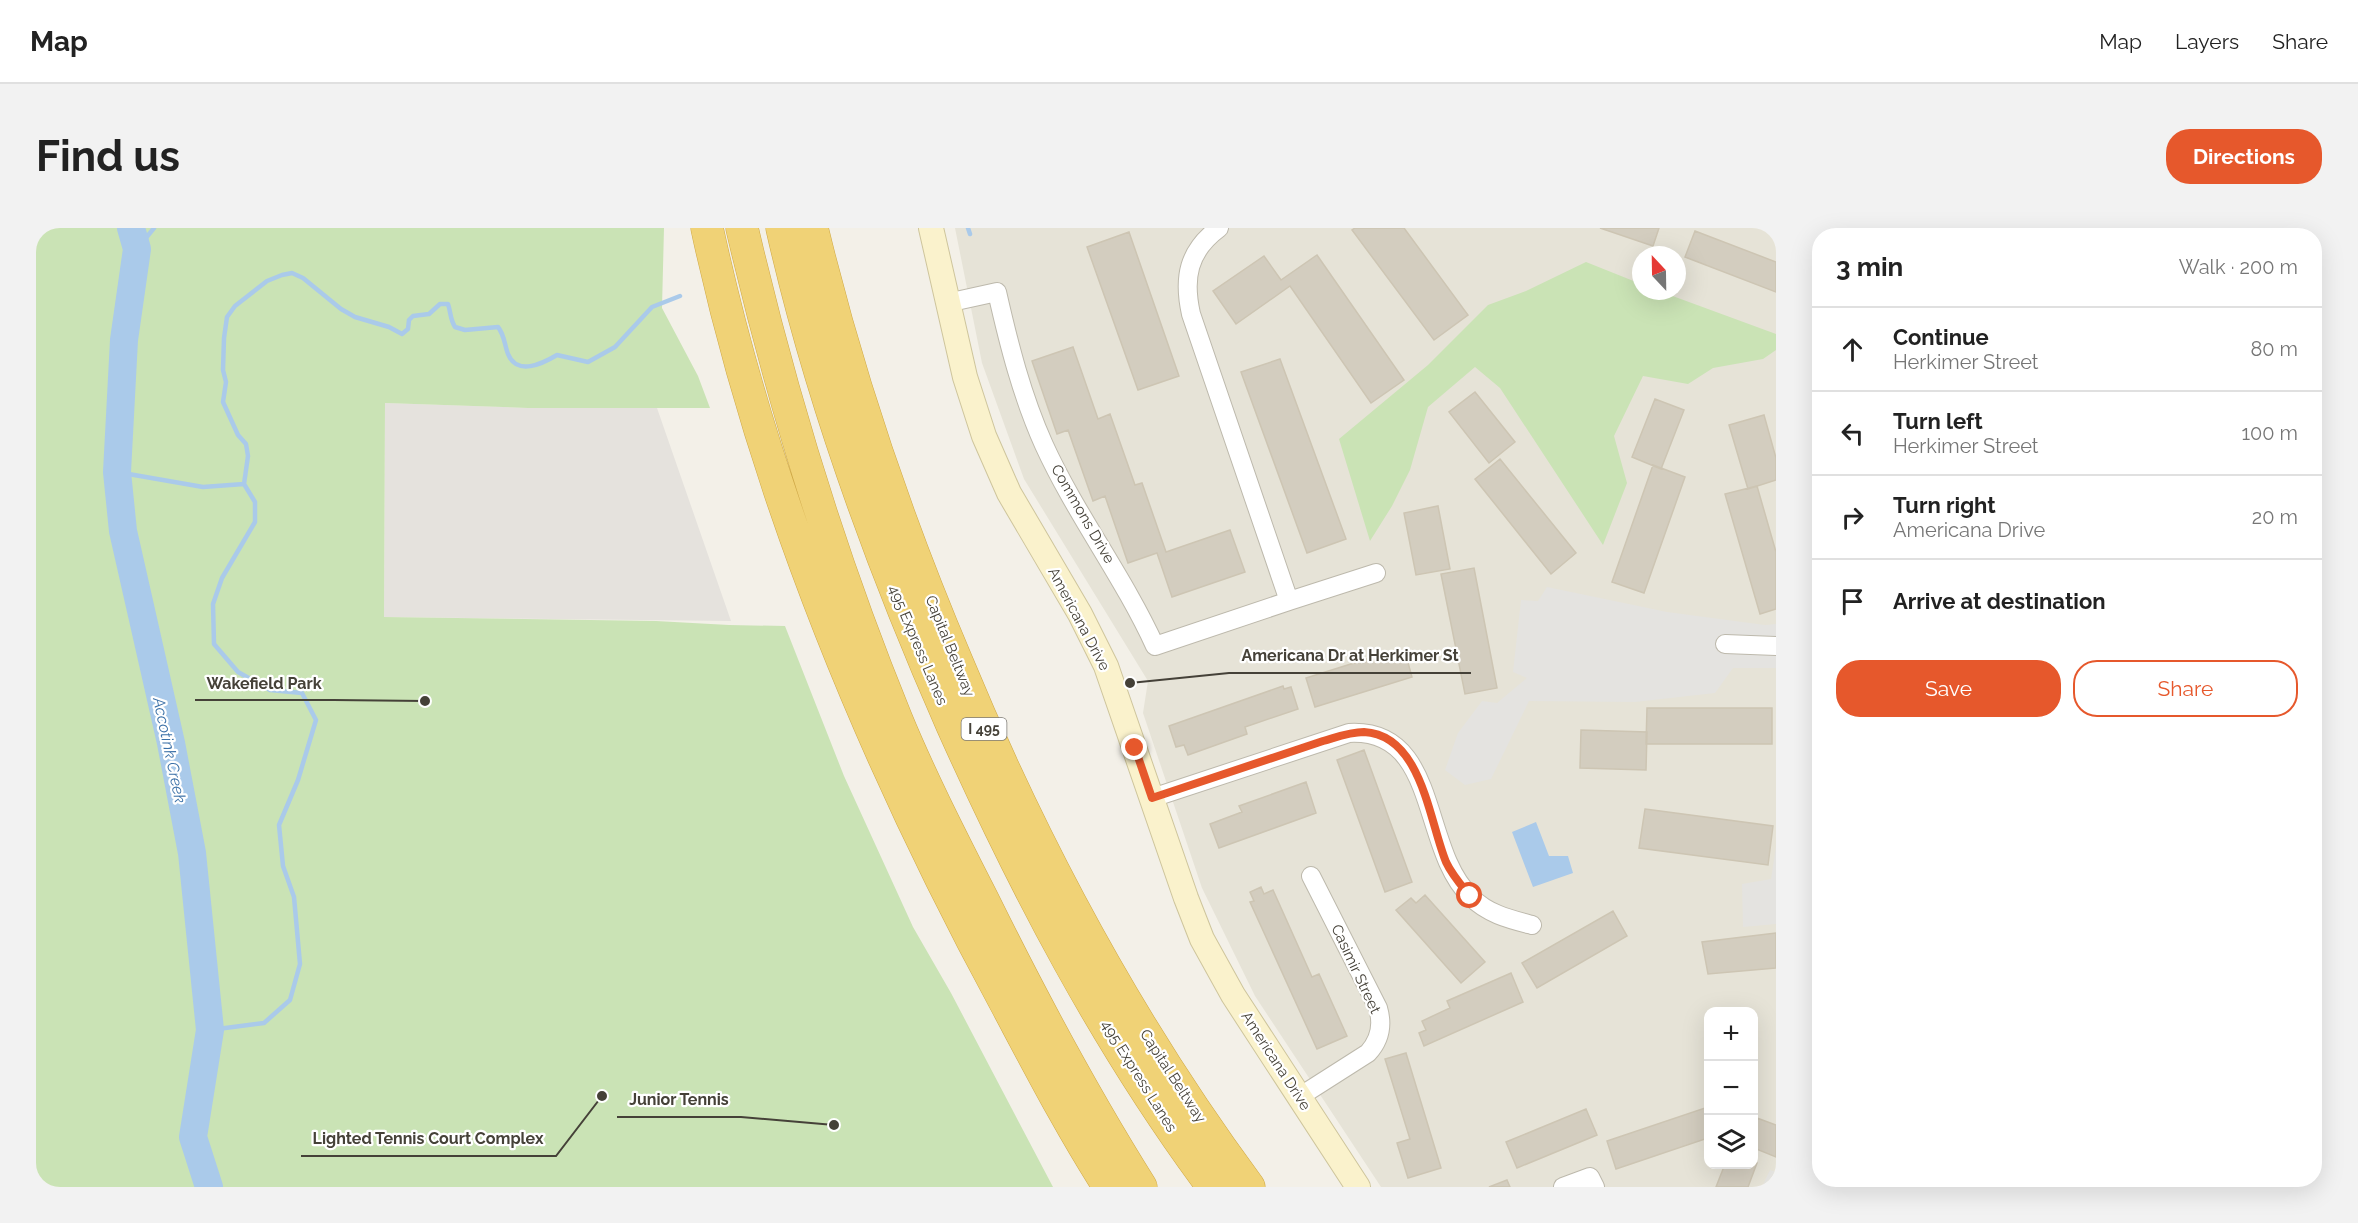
<!DOCTYPE html>
<meta charset="utf-8">
<style>
body{margin:0;font-family:Raleway,sans-serif;background:#f2f2f2;color:#222}
.controls{position:absolute;right:18px;bottom:18px;display:grid;overflow:hidden;border-radius:12px;box-shadow:0 6px 24px #0002}
.controls button{width:54px;height:54px;display:grid;place-items:center;padding:0;border:0;border-bottom:2px solid #e0e0e0;background:#fff;color:#222;font:30px sans-serif}
.compass{position:absolute;left:1596px;top:18px;width:54px;height:54px;border-radius:50%;background:#fff;box-shadow:0 6px 24px #0002;rotate:338deg}
.stop{position:absolute;width:18px;height:18px;margin:-14px;border:4px solid #e6582c;border-radius:50%;background:#fff}
.stop.end{background:#e6582c;border-color:#fff;box-shadow:0 2px 6px #0008}
.list{margin:0;padding:0;list-style:none}
h2{display:flex;justify-content:space-between;align-items:center;height:78px;margin:0;padding:0 24px;font-size:26px}
h2 small{font-size:20px;font-weight:400;color:#767676}
.list li{display:grid;grid-template-columns:39px 1fr auto;gap:18px;align-items:center;box-sizing:border-box;height:84px;padding:0 24px;border-top:2px solid #e0e0e0}
.list b{display:block;font-size:22px;white-space:nowrap}
.list p{margin:0;font-size:20px;white-space:nowrap;color:#767676}
.list em{font-size:20px;font-style:normal;color:#767676}
.actions{display:flex;gap:12px;padding:18px 24px}
.actions a{flex:1;padding:14px 0;border:2px solid #e6582c;border-radius:24px;text-align:center;font-size:21px;color:#e6582c}
.actions .main{background:#e6582c;color:#fff}
.icon{flex:none;width:33px;height:33px;fill:none;stroke:currentColor;stroke-width:2;stroke-linecap:round;stroke-linejoin:round}
.map{position:relative;flex:none;width:1740px;height:959px;overflow:hidden;border-radius:24px}
header{display:flex;align-items:center;gap:36px;box-sizing:border-box;height:84px;padding:0 30px;background:#fff;border-bottom:2px solid #e0e0e0}
header strong{font-size:28px}
nav{display:flex;gap:33px;margin-inline-start:auto;font-size:21px}
.intro{display:flex;align-items:center;justify-content:space-between;box-sizing:border-box;height:144px;padding:0 36px}
h1{margin:0;font-size:42px}
.button{padding:15px 27px;border-radius:24px;background:#e6582c;color:#fff;font-size:21px;font-weight:700}
main{display:flex;gap:36px;padding:0 36px}
aside{flex:1;background:#fff;border-radius:24px;box-shadow:0 6px 24px #0002}
.map>svg:first-child{display:block}
.residential{fill:#e6e3d7;fill-rule:evenodd}
.industrial{fill:#e5e2dd}
.green{fill:#cae3b5}
.parking{fill:#e4e3e0}
.water{fill:#aacaea}
.lines{fill:none;stroke-linecap:round;stroke-linejoin:round}
.stream{stroke:#aacaea;stroke-width:4.5}
.river{stroke:#aacaea;stroke-width:28}
.building{fill:#d3cdbf;stroke:#cdc5b3;stroke-width:1.5}
.street-casing{stroke:#bdb9ac;stroke-width:20}
.secondary-casing{stroke:#cec59c;stroke-width:26}
.highway-casing{stroke:#cfa846;stroke-width:33}
.street{stroke:#fff;stroke-width:18}
.secondary{stroke:#faf2cc;stroke-width:24}
.highway{stroke:#f0d276;stroke-width:32}
.route{stroke:#e6582c;stroke-width:8}
.labels{text-anchor:middle;stroke-width:4.5;stroke-linejoin:round;paint-order:stroke}
.shield{fill:#fff;stroke:#7d7a74;stroke-width:1.5}
.shield-label{font-size:14px;font-weight:bold;fill:#454138}
.street-label{font-size:15px;fill:#454138;stroke:#fff}
.water-label{font-size:16px;font-style:italic;fill:#3b70a7;stroke:#fff}
.leader{fill:none;stroke:#454138;stroke-width:2}
.callout-dot{fill:#454138;stroke:#fff;stroke-width:2}
.callout-label{font-size:16px;text-anchor:middle;font-weight:bold;fill:#454138;stroke:#fff;stroke-width:4.5;stroke-linejoin:round;paint-order:stroke}
</style>
<header>
<strong>Map</strong>
<nav><a>Map</a><a>Layers</a><a>Share</a></nav>
</header>
<div class="intro"><h1>Find us</h1><a class="button">Directions</a></div>
<main>
<div class="map">
<svg width="1740" height="959" viewBox="0 0 1740 959">
<rect width="100%" height="100%" fill="#f3f0e8"/>
<path class="residential" d="M919,0h821v959h-395l-126,-191 -53,-108 -59,-175 5,-32 -124,-202 -42,-116zM1605,27h36v36h-36zM1672,784h46v152h-46z"/>
<path class="industrial" d="M349,175l143,5h129l74,213 -347,-4z"/>
<path class="green" d="M0,0h628l-2,80 36,68 12,32h-182l-143,-5 -1,214 272,4 73,4 56,1 59,150 69,151 38,66 102,194h-1017z
M1550,34l55,22v7h18l117,43v16l-13,9 -50,9 -25,16 -45,-8 -29,60 13,47 -24,62 -103,-157 -25,-21 -47,40 -18,63 -18,36 -22,35 -31,-102 89,-74 60,-60 38,-14z"/>
<path class="parking" d="M1511,359l120,25 98,13 11,-1v44h-43l-18,25 -80,9 -106,-1 -38,78 -26,6 -20,-15 13,-37 24,-32 15,2 30,-25 -14,-6 8,-72 17,1z
M1740,619v77l-33,3 -1,-43 29,-5z
M1734,942l6,2v15h-14z"/>
<path class="water" d="M1500,594l13,34h19l5,17 -40,14 -21,-55z"/>
<g class="lines">
<path class="stream" d="M932,0l2,6
M101,21l17,-21
M81,244l86,15 41,-3 11,18v20l-33,56 -9,26 1,40 24,28 32,18 32,3 14,27 -18,60 -19,45 4,41 11,31 6,67 -10,36 -26,23 -54,7
M208,256l4,-28 -2,-12 -8,-9 -15,-33 3,-20 -3,-12 1,-32 3,-21 8,-11 32,-25 15,-6 10,-2 11,5 38,31 14,8 34,10 13,7 6,-5 1,-9 4,-4 16,-2 11,-10h8c3,9 2,15 7,23l10,3 33,-3c7,9 6,17 10,27 9,22 34,10 49,1l31,7 27,-15 37,-40 28,-11"/>
<path class="river" d="M95,0l6,21 -13,91 -7,132 6,59 48,212 21,110 18,177 -17,107 16,50"/>
</g>
<path class="building" d="M1319,0h49l64,87 -34,25 -82,-110z
M1564,0h59l-6,18z
M1659,3l81,31v30l-91,-35z
M1093,4l50,144 -41,14 -51,-143z
M1281,27l87,125 -33,23 -81,-117 -54,38 -23,-33 51,-35 17,24z
M1037,119l25,72 12,-5 25,71 7,-2 24,69 64,-22 15,42 -73,25 -15,-44 -29,10 -23,-67 -12,5 -25,-71 -11,4 -25,-73z
M1244,131l66,180 -39,14 -66,-181z
M1439,164l40,50 -26,21 -40,-51z
M1619,171l29,11 -23,59 -29,-12z
M1728,187l12,43v22l-28,9 -19,-64z
M1464,231l76,94 -25,21 -76,-95z
M1617,237l32,12 -41,116 -32,-11z
M1721,258l19,66v57l-16,5 -35,-120z
M1402,278l12,63 -34,6 -12,-62z
M1438,340l23,120 -32,6 -24,-120z
M1369,424l7,25 -97,30 -9,-29 64,-20 1,4z
M1247,458l1,3 7,-2 7,22 -53,18 2,7 -59,21 -4,-10 -8,2 -7,-21z
M1611,480h125v36h-126z
M1545,502l66,2 -1,38 -66,-2z
M1328,522l48,132 -27,10 -48,-132z
M1270,554l10,31 -97,35 -9,-24 32,-12 -3,-6z
M1609,581l128,17 -5,39 -129,-17z
M1225,659l3,7 9,-4 39,87 7,-3 28,62 -30,13 -67,-147 4,-1 -4,-9z
M1389,667l60,67 -24,21 -65,-73 15,-12 5,5z
M1577,683l14,25 -90,52 -15,-25z
M1740,705v35l-68,6 -6,-32z
M1475,745l12,29 -99,44 -5,-13 7,-3 -4,-9 28,-13 -3,-7z
M1370,825l35,115 -33,10 -11,-35 13,-4 -25,-80z
M1672,879v31l-92,31 -9,-28z
M1550,881l11,26 -80,33 -11,-26z
M1721,890l19,7v32l-22,-9v-20z
M1718,934l3,1 -9,24h-32l9,-23h29z
M1471,952l3,7h-21z"/>
<g class="lines">
<defs>
<path id="street" d="M1183,0c-31,23 -36,50 -28,86l98,287 87,-28
M911,75l50,-11c12,53 25,104 47,153 32,70 79,131 111,201l134,-45
M1689,416l51,2
M1116,570l197,-65c91,-5 71,116 122,164 17,17 38,22 61,28
M1263,869l69,-44c12,-13 15,-28 10,-45l-67,-132
M1527,959l27,-10 5,10"/>
<path id="secondary" d="M895,0l34,149 19,59 25,57 71,121 26,52 80,232 16,41 31,56 125,192"/>
<path id="highway" d="M671,0c59,273 166,531 299,776 33,62 65,124 103,183
M706,0c39,167 89,331 154,490 26,63 57,123 88,184 48,97 99,193 157,285
M746,0c39,172 99,336 170,497 72,161 155,320 261,462
M776,0c36,149 85,293 145,434 77,186 172,363 292,525"/>
</defs>
<use href="#street" class="street-casing"/>
<use href="#secondary" class="secondary-casing"/>
<use href="#highway" class="highway-casing"/>
<use href="#street" class="street"/>
<use href="#secondary" class="secondary"/>
<use href="#highway" class="highway"/>
</g>
<g class="lines">
<path class="route" d="M1099,520l17,50 171,-57c14,-4 27,-9 41,-9 58,3 65,89 82,130 6,13 15,23 24,34"/>
</g>
<g class="labels">
<rect class="shield" x="925.5" y="490" width="45" height="22" rx="4.5"/>
<g class="shield-label">
<text x="948" y="506">I 495</text>
</g>
<g class="street-label">
<text transform="translate(1047 286) rotate(60)" y="5">Commons Drive</text>
<text transform="translate(1043 391) rotate(62)" y="5">Americana Drive</text>
<text transform="translate(882 417) rotate(67)" y="5">495 Express Lanes</text>
<text transform="translate(914 418) rotate(68)" y="5">Capital Beltway</text>
<text transform="translate(1320 741) rotate(65)" y="5">Casimir Street</text>
<text transform="translate(1240 833) rotate(57)" y="5">Americana Drive</text>
<text transform="translate(1103 848) rotate(58)" y="5">495 Express Lanes</text>
<text transform="translate(1137 848) rotate(57)" y="5">Capital Beltway</text>
</g>
<g class="water-label">
<text transform="translate(134 522) rotate(78)" y="6">Accotink Creek</text>
</g>
</g>
<path class="leader" d="M1094 455L1193 445H1435M389 473L298 472H159M798 897L705 889H581M566 868L520 928H265"/>
<g class="callout-dot">
<circle cx="1094" cy="455" r="6"/>
<circle cx="389" cy="473" r="6"/>
<circle cx="798" cy="897" r="6"/>
<circle cx="566" cy="868" r="6"/>
</g>
<g class="callout-label">
<text x="1314" y="433">Americana Dr at Herkimer St</text>
<text x="228" y="461">Wakefield Park</text>
<text x="643" y="877">Junior Tennis</text>
<text x="392" y="916">Lighted Tennis Court Complex</text>
</g>
</svg>
<div class="controls">
<button>+</button>
<button>−</button>
<button><svg class="icon" aria-label="layers" viewBox="0 0 24 24"><path d="M12 4l9 5-9 5-9-5zM3 14l9 5 9-5"/></svg></button>
</div>
<svg class="compass" viewBox="-18 -18 36 36"><path d="M0-13l5 13h-10z" fill="#e53935"/><path d="M0 13l5-13h-10z" fill="#767676"/></svg>
<div class="stop" style="left:1434px;top:668px"></div>
<div class="stop end" style="left:1099px;top:520px"></div>
</div>
<aside>
<h2>3 min<small>Walk · 200 m</small></h2>
<ul class="list">
<li><svg class="icon" aria-label="ahead" viewBox="0 0 24 24"><path d="M12 20V5M6 11l6-6 6 6"/></svg><div><b>Continue</b><p>Herkimer Street</p></div><em>80 m</em></li>
<li><svg class="icon" aria-label="left" viewBox="0 0 24 24"><path d="M17 20v-9H6M10 6l-5 5 5 5"/></svg><div><b>Turn left</b><p>Herkimer Street</p></div><em>100 m</em></li>
<li><svg class="icon" aria-label="right" viewBox="0 0 24 24"><path d="M7 20v-9h11M14 6l5 5-5 5"/></svg><div><b>Turn right</b><p>Americana Drive</p></div><em>20 m</em></li>
<li><svg class="icon" aria-label="arrive" viewBox="0 0 24 24"><path d="M6 21V4h12l-3 4 3 4H6"/></svg><div><b>Arrive at destination</b></div></li>
</ul>
<div class="actions"><a class="main">Save</a><a>Share</a></div>
</aside>
</main>
